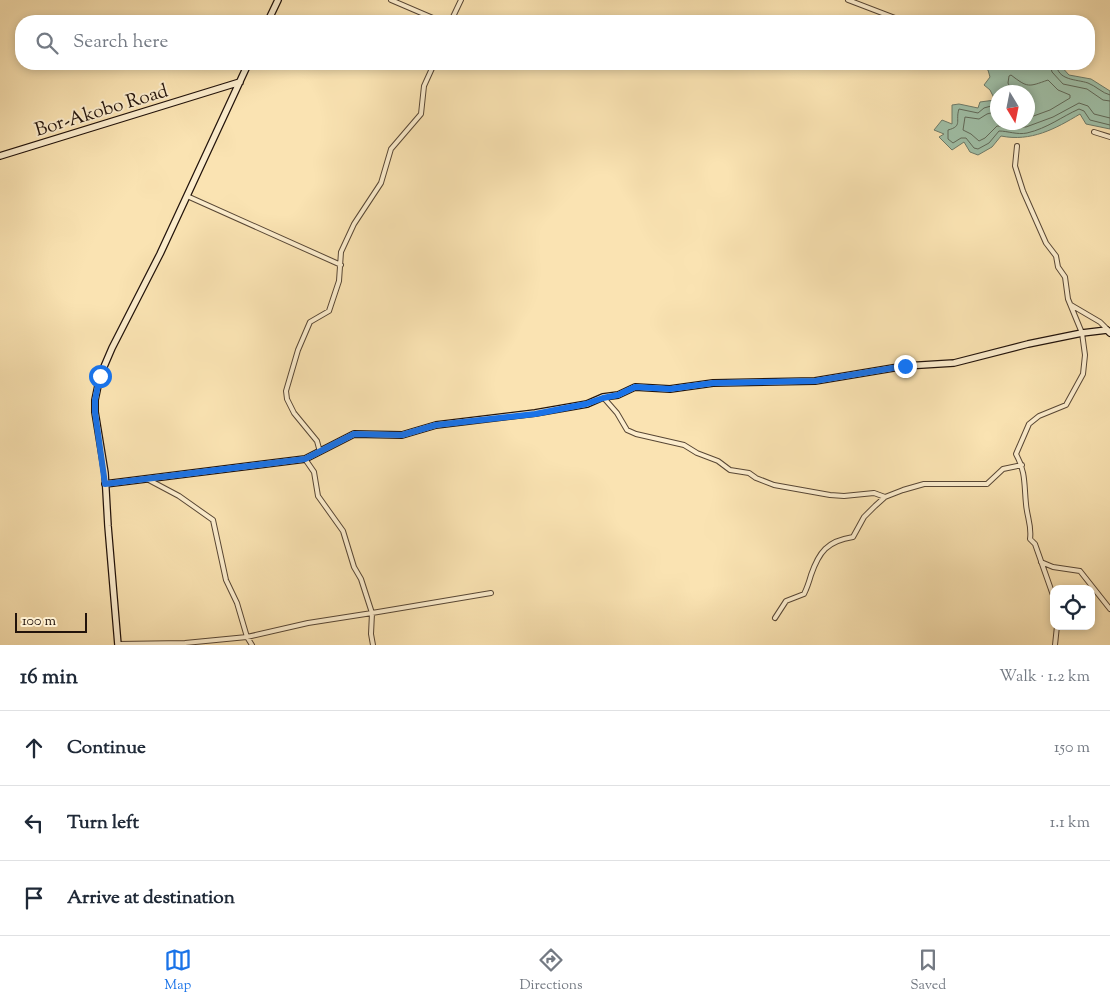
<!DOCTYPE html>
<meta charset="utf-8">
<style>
body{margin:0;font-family:"Sorts Mill Goudy",serif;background:#f6f6f7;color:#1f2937}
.controls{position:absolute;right:15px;bottom:15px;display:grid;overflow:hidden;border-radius:10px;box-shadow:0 2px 8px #0003}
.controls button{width:45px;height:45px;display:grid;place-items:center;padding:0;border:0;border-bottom:1px solid #e0e1e3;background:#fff;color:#1f2937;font:25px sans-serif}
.compass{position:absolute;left:990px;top:85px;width:45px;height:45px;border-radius:50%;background:#fff;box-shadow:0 2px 8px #0003;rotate:170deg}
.scale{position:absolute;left:15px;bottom:12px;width:72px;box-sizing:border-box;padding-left:5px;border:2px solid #22130b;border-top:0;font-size:14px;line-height:18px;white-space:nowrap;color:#22130b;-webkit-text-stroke:4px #fcedcd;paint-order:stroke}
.stop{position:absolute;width:15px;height:15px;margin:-11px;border:4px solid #1a73e8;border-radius:50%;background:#fff}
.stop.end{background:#1a73e8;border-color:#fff;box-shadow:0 1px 5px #0008}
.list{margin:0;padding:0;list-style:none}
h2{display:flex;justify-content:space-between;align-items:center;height:65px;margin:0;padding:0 20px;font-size:21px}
h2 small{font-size:16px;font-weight:400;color:#747a83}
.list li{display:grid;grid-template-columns:32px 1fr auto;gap:15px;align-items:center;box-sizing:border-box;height:75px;padding:0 20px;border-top:1px solid #e0e1e3}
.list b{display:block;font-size:19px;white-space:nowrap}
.list em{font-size:16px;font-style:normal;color:#747a83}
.icon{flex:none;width:28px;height:28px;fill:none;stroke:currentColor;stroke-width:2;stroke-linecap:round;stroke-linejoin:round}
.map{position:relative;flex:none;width:1110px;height:645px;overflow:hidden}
.search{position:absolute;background:#fff;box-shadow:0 2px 8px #0003;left:15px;right:15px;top:15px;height:55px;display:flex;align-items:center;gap:12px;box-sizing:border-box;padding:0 18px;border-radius:20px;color:#747a83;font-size:19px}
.sheet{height:290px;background:#fff}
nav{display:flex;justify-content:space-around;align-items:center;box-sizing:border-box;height:70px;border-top:1px solid #e0e1e3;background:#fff;font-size:14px;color:#747a83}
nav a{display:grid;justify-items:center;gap:2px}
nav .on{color:#1a73e8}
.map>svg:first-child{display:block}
.water{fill:#9fbfa7;stroke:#6d7a69;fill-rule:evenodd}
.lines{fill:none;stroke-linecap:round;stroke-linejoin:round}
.shore{stroke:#606959;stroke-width:1}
.street-casing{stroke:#584735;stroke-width:6}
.secondary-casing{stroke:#22130b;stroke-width:8}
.street{stroke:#fcedcd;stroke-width:4}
.secondary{stroke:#fcedcd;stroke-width:5.5}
.route{stroke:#1a73e8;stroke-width:6}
.labels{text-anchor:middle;stroke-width:4;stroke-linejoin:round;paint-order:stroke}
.street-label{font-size:19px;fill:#22130b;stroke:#fcedcd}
</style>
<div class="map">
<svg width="1110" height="645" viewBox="0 0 1110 645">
<rect width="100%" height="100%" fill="#fae3b2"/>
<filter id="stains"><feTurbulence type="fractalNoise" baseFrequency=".004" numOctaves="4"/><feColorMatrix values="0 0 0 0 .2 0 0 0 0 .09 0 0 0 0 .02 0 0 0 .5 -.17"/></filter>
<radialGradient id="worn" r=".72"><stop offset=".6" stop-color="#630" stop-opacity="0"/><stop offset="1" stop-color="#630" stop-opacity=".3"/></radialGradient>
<path class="water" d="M975,64h43l14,3 4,-3h23l10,11 22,4 19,12v38l-24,-5 -6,-10c-25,15 -49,28 -79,22l-9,11 -14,8 -8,-3 -6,-10 -12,8 -13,-13 5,-3 -10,-4 8,-10 10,4v-19l7,-1 19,4 2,-6 15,-2 -5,-10 -6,-5 6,-8 -2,-7zM998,92h30v30h-30z"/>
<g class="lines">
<path class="shore" d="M1050,64l2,8 11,12 24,5 16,11 7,1
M1056,64c2,17 20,15 32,19 8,3 14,10 22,12
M1012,92l-4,-9 1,-7 2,-1c17,13 17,12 37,5l10,10 12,5v3l-20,12 -22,8
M998,104l-14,4 -6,5 -19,-4c-4,12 4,17 -11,21v9l5,4 8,-5h5l8,10 4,1 11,-6 10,-12c9,0 18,4 28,2 21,-5 34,-16 52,-24l5,2 6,9 20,5
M998,111l-11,3 -8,5 -14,-2 -2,13 8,4 8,7 6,-3 12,-12 29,1 27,-10 26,-14 9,3 6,8 16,4"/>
<defs>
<path id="street" d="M391,0l49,21
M848,0l55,21
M451,21l10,-21
M1094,132l16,5
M1017,146l-2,20 8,25 23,52 10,13 2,11 7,10 3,22 14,34 3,22 -2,19 -17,31 -27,11 -10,8 -13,30c10,18 8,31 10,50 1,13 6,22 4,35l5,5 19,54
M187,196l154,69
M1071,305l29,17 8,8
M603,397l14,16 10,17 9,4 48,11 13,8 21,8 12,9 19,3 7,5 18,7 56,10 14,1 30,-3 11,4
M320,452l-3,-11 -23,-28 -7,-14 -1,-8 12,-41 12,-28 19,-11 10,-30 2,-29 13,-28 27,-41 10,-34 30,-35 3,-28 10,-22
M305,459l9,13 4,24 25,35 11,36 7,12 11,34 119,-20
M147,479l32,17 34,24 13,60 11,23 10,34 5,8
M1041,562l12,5 27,4 30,38
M775,618l11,-17 18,-7c3,-6 5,-12 7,-19 8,-23 16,-34 42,-38l11,-20 11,-11 10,-9 18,-7 21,-6h63l16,-15 19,-4
M118,644l67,-1 62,-6 61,-14 64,-10 -1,21 2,11
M1055,645l2,-19"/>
<path id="secondary" d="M268,21l10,-21
M0,156l240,-74
M105,484l200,-25 49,-25 48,1 34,-10 99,-12 52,-9 16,-7 15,-2 17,-8 35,2 43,-6 102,-2 90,-15 49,-3 74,-19 54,-11 25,-3 3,3
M118,645l-10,-119 -3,-53 -10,-61v-12l5,-24 12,-28 48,-94 88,-190"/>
</defs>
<use href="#street" class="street-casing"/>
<use href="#secondary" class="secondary-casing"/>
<use href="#street" class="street"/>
<use href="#secondary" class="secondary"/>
</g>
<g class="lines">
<path class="route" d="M100,376l-5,24v12l10,72 200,-25 49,-25 48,1 34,-10 99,-11 51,-10 17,-6 15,-3 17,-8 35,2 43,-6 102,-2 90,-15"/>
</g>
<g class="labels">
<g class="street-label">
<text transform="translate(101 109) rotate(-17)" y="7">Bor-Akobo Road</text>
</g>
</g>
<rect width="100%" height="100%" filter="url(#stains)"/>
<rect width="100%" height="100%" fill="url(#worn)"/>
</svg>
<div class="controls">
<button><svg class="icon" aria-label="locate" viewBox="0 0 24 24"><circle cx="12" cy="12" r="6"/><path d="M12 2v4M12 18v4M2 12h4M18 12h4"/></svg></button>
</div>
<svg class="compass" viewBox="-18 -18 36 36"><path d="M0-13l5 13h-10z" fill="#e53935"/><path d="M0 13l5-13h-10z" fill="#747a83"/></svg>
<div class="scale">100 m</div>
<div class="stop" style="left:100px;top:376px"></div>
<div class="stop end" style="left:905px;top:366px"></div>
<div class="search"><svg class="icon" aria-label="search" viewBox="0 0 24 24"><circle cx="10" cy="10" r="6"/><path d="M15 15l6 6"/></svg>Search here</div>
</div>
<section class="sheet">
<h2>16 min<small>Walk · 1.2 km</small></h2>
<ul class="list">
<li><svg class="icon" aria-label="ahead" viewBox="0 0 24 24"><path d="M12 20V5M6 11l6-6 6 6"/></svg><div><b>Continue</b></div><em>150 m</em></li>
<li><svg class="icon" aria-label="left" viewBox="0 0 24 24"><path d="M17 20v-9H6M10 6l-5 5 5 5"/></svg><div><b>Turn left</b></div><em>1.1 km</em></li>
<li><svg class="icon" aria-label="arrive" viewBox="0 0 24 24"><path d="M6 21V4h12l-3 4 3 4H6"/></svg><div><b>Arrive at destination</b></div></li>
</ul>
</section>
<nav>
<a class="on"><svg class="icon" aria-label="map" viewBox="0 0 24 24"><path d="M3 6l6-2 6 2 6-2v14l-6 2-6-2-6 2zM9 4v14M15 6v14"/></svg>Map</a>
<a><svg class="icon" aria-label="directions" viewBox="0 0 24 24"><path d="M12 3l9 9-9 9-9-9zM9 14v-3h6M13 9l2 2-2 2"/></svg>Directions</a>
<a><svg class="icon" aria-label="saved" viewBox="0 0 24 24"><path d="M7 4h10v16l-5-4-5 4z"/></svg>Saved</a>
</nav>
